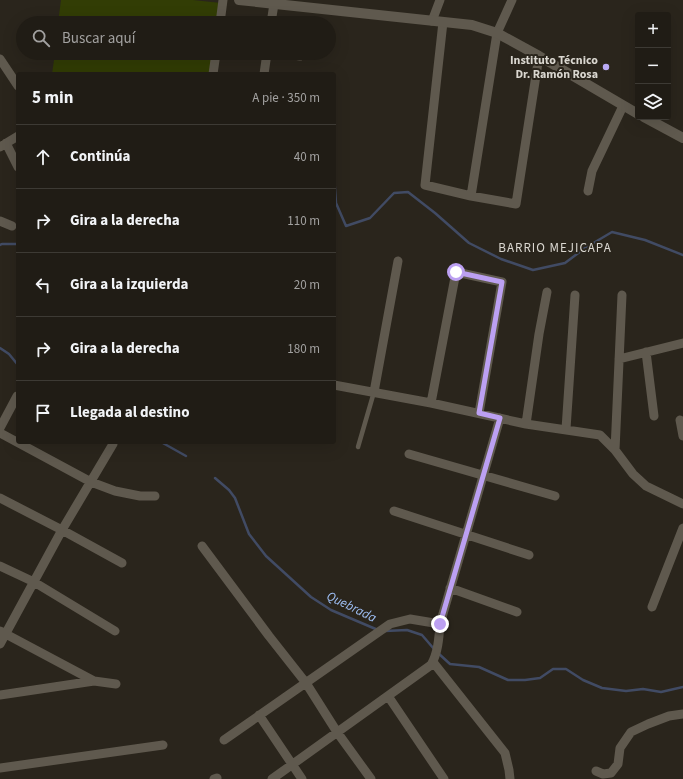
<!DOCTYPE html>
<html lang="es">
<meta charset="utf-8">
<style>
body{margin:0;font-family:"Source Sans 3",sans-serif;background:#28251e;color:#f1f3f6}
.controls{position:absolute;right:12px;top:12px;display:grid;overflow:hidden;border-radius:4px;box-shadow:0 4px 16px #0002}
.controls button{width:36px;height:36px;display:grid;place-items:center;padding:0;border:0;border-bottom:1px solid #3d3a34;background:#201c15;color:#f1f3f6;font:20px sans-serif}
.stop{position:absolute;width:12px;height:12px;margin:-9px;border:3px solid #bca0f2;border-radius:50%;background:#fff}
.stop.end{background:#bca0f2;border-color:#fff;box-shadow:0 1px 4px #0008}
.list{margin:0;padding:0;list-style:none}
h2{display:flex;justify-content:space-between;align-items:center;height:52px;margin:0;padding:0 16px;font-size:17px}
h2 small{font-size:13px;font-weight:400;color:#a2a1a0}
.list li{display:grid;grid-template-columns:26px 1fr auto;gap:12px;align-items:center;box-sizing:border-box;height:64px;padding:0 16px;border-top:1px solid #3d3a34}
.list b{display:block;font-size:15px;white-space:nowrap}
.list em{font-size:13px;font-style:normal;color:#a2a1a0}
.icon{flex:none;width:22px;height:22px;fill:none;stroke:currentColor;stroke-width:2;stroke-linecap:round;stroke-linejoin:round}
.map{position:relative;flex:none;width:683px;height:779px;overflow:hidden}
.search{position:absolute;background:#201c15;box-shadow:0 4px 16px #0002;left:16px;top:16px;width:320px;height:44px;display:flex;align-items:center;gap:10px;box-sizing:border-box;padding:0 14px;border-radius:22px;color:#a2a1a0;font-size:15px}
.panel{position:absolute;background:#201c15;box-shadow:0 4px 16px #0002;left:16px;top:72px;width:320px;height:372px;border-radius:4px}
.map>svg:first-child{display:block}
.green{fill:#323d05}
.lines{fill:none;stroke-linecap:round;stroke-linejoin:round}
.stream{stroke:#414b64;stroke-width:2.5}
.service{stroke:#5f594e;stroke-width:4.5}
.minor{stroke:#5f594e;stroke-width:9}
.tertiary{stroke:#5f594e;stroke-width:10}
.route{stroke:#bca0f2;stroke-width:5}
.poi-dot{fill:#baaaf6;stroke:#2a251c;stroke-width:1.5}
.labels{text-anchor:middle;stroke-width:4;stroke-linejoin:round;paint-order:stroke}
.poi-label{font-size:12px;font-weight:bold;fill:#dad7d0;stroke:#2a251c;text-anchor:end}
.neighbourhood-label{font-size:13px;letter-spacing:1px;fill:#dad7d0;stroke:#2a251c}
.water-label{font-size:13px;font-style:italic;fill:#a0c2f9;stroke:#2a251c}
</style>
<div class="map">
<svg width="683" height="779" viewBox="0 0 683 779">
<rect width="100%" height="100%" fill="#2a251c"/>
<path class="green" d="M61,0h132l28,3 -3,20h-160z
M55,53h159l-3,21h-159z"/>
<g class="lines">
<path class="stream" d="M334,175l2,28 10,23 24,-8 24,-25 14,-1 27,21 34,30 32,16 32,11 32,-7 20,-15 27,-16 33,8 38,15
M0,245l2,-1h16
M0,348l9,6 9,11
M161,442l25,14
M215,478l14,12 6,8 14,36 17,22 45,41 20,13 47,20
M385,631l22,-1 15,5 12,14
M438,653l12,11 29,3 29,13h17l15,-2 13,-9h13l17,11 19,8 24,3 17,-2 18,3 22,-5"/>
<path class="service" d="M358,447l16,-55"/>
<path class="minor" d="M432,21l8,-21
M443,22l-18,163 46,11 45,8 23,-148
M220,23l3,-23
M271,23l3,-19
M282,53l18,3
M0,59l18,27
M213,74l3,-21
M264,74l3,-21
M6,143l12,24
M0,147l18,-11
M588,191l4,-20 31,-65
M471,196l26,-163 15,-33
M0,221l12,5
M646,352l8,64
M619,359l64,-16
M334,385l97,18 95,21 74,11 15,15 18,24 13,12 37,18
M374,392l24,-131
M431,403l25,-131 46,10 -23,131
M680,420l3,16
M526,424l13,-90 8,-42
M0,428l17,-32
M566,429l9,-134
M0,433l91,49 24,9 25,5h15
M615,450l7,-155
M409,454l146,42
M0,498l62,32 60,33
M394,511l135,44
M202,546l67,90 37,47 31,49 34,47
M0,566l34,16 81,49
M450,588l67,24
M652,607l31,-79
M0,631l94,50
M0,644l62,-114 51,-86
M433,662l72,91 4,17 1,9
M0,695l94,-14 22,3
M388,696l56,83
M259,715l43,64
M224,740l166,-116 20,-5 30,5
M0,768l163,-23
M596,771l7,3 8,-1 7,-9 2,-16 11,-16 17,-8 21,-8 14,-2
M214,779l3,-1
M272,779l159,-114c7,-12 8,-27 9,-41l60,-206"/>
<path class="tertiary" d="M239,0l233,25 25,8 42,23 99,58
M644,117l39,21"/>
</g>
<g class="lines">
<path class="route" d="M440,624l60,-206 -21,-5 23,-131 -46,-10"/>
</g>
<circle class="poi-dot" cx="606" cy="67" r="4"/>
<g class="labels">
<g class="poi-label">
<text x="598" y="64">Instituto Técnico<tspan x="598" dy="14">Dr. Ramón Rosa</tspan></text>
</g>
<g class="neighbourhood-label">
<text x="555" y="252">BARRIO MEJICAPA</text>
</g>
<g class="water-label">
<text transform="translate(352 606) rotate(26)" y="5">Quebrada</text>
</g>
</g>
</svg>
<div class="controls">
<button>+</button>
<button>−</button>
<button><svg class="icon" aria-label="layers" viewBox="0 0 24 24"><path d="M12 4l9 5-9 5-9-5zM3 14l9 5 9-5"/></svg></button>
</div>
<div class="stop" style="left:456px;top:272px"></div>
<div class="stop end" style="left:440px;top:624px"></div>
<div class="search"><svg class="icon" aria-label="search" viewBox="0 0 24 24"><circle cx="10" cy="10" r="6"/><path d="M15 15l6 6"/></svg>Buscar aquí</div>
<section class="panel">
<h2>5 min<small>A pie · 350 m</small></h2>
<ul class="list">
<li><svg class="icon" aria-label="ahead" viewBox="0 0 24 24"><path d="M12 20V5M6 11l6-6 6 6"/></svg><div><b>Continúa</b></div><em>40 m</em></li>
<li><svg class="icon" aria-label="right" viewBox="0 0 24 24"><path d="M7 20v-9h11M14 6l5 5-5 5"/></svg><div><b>Gira a la derecha</b></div><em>110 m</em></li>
<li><svg class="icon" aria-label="left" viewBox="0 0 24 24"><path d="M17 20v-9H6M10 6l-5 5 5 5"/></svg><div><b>Gira a la izquierda</b></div><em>20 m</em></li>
<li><svg class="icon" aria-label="right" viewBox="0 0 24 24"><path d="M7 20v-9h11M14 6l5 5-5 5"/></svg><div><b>Gira a la derecha</b></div><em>180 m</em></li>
<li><svg class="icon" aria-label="arrive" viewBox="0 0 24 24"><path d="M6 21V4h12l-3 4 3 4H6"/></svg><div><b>Llegada al destino</b></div></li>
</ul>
</section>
</div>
